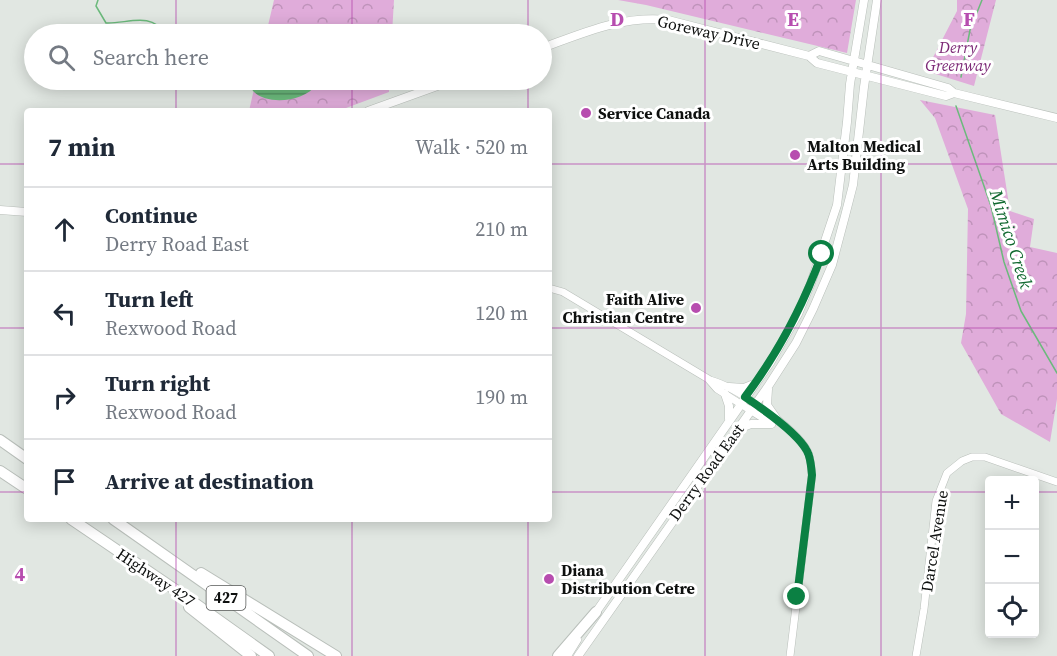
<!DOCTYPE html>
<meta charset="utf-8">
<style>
body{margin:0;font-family:"Source Serif 4",serif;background:#f2f2f3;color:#1f2937}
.controls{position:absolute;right:18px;bottom:18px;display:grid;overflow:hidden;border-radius:6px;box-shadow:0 3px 15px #0003}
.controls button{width:54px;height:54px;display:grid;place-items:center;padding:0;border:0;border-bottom:2px solid #e0e1e3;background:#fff;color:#1f2937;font:30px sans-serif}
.stop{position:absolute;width:18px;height:18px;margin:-14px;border:4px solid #0b8043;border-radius:50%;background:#fff}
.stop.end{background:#0b8043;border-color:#fff;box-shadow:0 2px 6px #0008}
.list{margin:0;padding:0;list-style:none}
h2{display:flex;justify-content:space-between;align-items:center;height:78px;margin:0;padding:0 24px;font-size:26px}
h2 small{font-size:20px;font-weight:400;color:#747a83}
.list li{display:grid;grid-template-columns:39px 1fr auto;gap:18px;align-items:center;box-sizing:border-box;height:84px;padding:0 24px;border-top:2px solid #e0e1e3}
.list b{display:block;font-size:22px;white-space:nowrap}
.list p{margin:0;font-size:20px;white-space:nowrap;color:#747a83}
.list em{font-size:20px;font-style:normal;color:#747a83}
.icon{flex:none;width:33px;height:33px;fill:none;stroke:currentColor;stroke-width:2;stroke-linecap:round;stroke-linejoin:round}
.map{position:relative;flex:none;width:1057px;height:656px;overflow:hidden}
.search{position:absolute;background:#fff;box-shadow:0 3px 15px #0003;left:24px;top:24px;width:528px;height:66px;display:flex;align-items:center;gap:15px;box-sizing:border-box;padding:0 21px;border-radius:33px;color:#747a83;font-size:22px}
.panel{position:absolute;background:#fff;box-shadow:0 3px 15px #0003;left:24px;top:108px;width:528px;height:414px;border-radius:6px}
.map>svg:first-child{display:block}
.park{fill:url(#park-crowns)}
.water{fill:url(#water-rules)}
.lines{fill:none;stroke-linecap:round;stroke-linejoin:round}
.stream{stroke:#6bba7c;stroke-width:1.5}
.tertiary-casing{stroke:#b9bfba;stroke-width:8}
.secondary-casing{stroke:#b9bfba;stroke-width:9}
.motorway-casing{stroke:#b9bfba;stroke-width:12}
.tertiary{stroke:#fff;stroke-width:7}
.secondary{stroke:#fff;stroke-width:8}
.motorway{stroke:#fff;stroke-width:10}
.route{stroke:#0b8043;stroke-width:8}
.grid{fill:none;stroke:#b74daf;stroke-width:1.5;stroke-opacity:0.55}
.poi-dot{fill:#b74daf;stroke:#fff;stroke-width:2}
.labels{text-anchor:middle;stroke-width:6;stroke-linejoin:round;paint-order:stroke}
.shield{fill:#fff;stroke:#565857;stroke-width:1.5}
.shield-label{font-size:15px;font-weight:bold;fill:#0e100f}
.street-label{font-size:16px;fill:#0e100f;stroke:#fff}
.park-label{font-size:16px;font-style:italic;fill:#7d2a77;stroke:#fff}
.poi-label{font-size:16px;font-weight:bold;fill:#0e100f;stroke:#fff;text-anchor:start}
.water-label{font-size:18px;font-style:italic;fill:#116930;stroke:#fff}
.grid-label{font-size:20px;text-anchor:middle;font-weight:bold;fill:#b74daf;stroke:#fff;stroke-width:6;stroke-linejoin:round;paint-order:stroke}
</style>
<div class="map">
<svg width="1057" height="656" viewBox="0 0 1057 656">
<defs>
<pattern id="park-crowns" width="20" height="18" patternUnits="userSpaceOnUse" patternTransform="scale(1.5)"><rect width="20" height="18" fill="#e0acda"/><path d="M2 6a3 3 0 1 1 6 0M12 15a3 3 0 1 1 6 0" fill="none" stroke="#bf93ba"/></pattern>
<pattern id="water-rules" width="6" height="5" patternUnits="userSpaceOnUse" patternTransform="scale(1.5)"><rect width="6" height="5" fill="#6bba7c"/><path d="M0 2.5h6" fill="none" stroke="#569664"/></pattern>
</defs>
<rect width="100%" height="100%" fill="#e1e7e2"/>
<path class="park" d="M274,0h120l-2,34h-126z
M618,0h238l-9,53 -201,-48z
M957,0h39l-22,86 -48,-15 31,-60z
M256,80h133v12l-51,19h-89z
M920,100l75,15 15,96 24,8 -4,28 27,6v146l-7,43 -49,-28 -40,-71 5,-29 2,-105 -33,-91z"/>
<path class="water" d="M246,80h67l3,5c-11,16 -47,21 -62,7 -3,-3 -6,-9 -8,-12z"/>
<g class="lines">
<path class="stream" d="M98,0l-2,6 10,17c21,1 45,-12 59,11
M961,77l9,-47 12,-30
M956,106l35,100 13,56 17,49 36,62"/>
<defs>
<path id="tertiary" d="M549,288l14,4 147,88c26,7 86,48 98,72 3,7 3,15 4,23l-22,181
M710,381l7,8 55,35
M916,656l8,-47 12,-108 11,-28 15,-12 10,-4h13l72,25"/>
<path id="secondary" d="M542,48c41,-15 81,-33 126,-28l141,36 8,7 129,33 8,-3
M809,56l10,-5 129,37 6,5 103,25
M368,111l86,-31
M0,210l27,2
M729,387l15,1 10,-4
M768,389l-1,16 9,13
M725,394l4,12v13
M738,429l13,-5h20
M594,615l176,-252 28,-49 13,-31 26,-78 10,-83 3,-38 14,-84
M567,656l10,-16
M578,656l191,-271 27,-42 17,-34 19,-44 13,-49 8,-31 11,-98 13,-87"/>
<path id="motorway" d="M0,440l27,19
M0,471l27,18
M71,519l115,78 83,59
M113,519l195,137
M201,573l135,83
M189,607l62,49
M558,656l38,-44"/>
</defs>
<use href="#tertiary" class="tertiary-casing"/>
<use href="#secondary" class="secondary-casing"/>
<use href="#motorway" class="motorway-casing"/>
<use href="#tertiary" class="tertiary"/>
<use href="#secondary" class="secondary"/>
<use href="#motorway" class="motorway"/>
</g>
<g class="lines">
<path class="route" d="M797,597l15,-122c-1,-8 -1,-17 -5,-24 -10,-19 -44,-42 -62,-54 34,-45 58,-91 77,-143"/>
</g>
<path class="grid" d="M176,0v34M352,0v34M528,0v34M705,0v656M881,0v656M176,80v31M352,80v31M528,80v31M0,164h27M549,164h508M0,328h27M549,328h508M0,492h27M549,492h441M1034,492h23M176,519v137M352,519v137M528,519v137"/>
<g class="poi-dot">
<circle cx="586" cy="113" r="6"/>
<circle cx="795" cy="155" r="6"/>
<circle cx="696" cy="308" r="6"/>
<circle cx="549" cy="579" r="6"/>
</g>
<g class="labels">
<rect class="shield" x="206.5" y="586" width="39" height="24" rx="4.5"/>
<g class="shield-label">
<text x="226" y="603">427</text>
</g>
<g class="street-label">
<text transform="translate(709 32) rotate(13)" y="6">Goreway Drive</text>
<text transform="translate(706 472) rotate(-54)" y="6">Derry Road East</text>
<text transform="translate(934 541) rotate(-81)" y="6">Darcel Avenue</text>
<text transform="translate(156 577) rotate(34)" y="6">Highway 427</text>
</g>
<g class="park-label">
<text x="958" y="53">Derry<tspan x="958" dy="18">Greenway</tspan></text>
</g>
<g class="poi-label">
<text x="598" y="119">Service Canada</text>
<text x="807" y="152">Malton Medical<tspan x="807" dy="18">Arts Building</tspan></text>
<text x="684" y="305" text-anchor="end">Faith Alive<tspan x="684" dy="18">Christian Centre</tspan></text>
<text x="561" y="576">Diana<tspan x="561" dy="18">Distribution Cetre</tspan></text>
</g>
<g class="water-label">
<text transform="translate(1011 239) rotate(72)" y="6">Mimico Creek</text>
</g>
</g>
<g class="grid-label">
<text x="617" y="26">D</text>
<text x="793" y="26">E</text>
<text x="969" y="26">F</text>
<text x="20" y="581">4</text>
</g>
</svg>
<div class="controls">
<button>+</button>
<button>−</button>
<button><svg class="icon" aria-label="locate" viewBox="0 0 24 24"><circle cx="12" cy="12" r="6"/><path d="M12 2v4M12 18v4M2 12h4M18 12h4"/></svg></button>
</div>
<div class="stop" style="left:822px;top:254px"></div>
<div class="stop end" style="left:797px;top:597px"></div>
<div class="search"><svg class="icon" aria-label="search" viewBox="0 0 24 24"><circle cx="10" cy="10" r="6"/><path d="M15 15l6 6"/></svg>Search here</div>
<section class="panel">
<h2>7 min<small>Walk · 520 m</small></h2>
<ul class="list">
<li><svg class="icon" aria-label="ahead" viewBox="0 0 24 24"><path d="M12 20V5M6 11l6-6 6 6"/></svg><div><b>Continue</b><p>Derry Road East</p></div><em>210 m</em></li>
<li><svg class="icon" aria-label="left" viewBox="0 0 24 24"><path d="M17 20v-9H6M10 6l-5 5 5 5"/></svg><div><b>Turn left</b><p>Rexwood Road</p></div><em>120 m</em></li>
<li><svg class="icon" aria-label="right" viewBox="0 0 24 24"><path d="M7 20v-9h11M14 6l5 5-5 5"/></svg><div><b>Turn right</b><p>Rexwood Road</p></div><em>190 m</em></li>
<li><svg class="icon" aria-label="arrive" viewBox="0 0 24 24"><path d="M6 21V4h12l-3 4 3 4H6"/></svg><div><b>Arrive at destination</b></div></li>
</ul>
</section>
</div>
